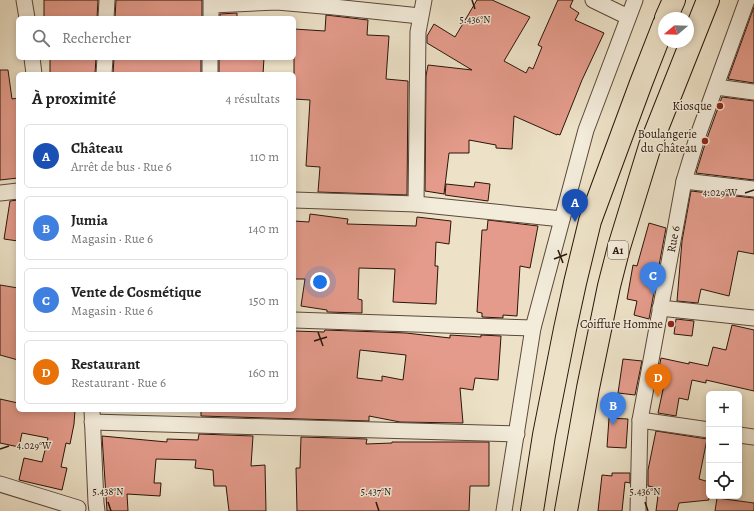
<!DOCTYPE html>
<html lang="fr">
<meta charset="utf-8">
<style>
body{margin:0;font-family:Alegreya,serif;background:#f2f2f2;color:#222}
.controls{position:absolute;right:12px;bottom:12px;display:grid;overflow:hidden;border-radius:6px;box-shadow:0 2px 6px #0003}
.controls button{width:36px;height:36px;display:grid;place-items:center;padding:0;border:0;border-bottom:1px solid #e0e0e0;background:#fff;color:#222;font:20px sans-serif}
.compass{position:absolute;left:658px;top:12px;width:36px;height:36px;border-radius:50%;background:#fff;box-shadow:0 2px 6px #0003;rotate:251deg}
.you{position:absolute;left:320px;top:282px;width:14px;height:14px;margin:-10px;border:3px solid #fff;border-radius:50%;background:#1a73e8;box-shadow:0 0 0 6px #1a73e833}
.badge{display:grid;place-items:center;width:26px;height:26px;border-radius:50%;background:#db2777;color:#fff;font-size:13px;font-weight:700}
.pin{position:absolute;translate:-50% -33px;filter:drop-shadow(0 1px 2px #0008)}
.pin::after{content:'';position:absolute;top:21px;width:14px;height:12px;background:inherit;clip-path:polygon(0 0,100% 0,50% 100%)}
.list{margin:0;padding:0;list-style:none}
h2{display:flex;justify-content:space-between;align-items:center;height:52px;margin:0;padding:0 16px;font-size:17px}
h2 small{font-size:13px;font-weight:400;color:#767676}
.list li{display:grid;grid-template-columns:26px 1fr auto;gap:12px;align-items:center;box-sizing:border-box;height:64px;margin:0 8px 8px;padding:0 8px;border:1px solid #e0e0e0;border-radius:6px}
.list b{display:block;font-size:15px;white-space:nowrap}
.list p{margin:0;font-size:13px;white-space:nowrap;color:#767676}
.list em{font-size:13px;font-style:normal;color:#767676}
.icon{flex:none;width:22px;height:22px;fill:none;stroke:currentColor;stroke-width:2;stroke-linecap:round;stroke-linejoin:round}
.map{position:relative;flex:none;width:754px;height:511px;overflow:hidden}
.search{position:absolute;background:#fff;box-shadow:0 2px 6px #0003;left:16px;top:16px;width:280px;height:44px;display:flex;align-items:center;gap:10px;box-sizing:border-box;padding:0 14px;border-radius:6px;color:#767676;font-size:15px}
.panel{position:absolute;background:#fff;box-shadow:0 2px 6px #0003;left:16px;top:72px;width:280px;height:340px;border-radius:6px}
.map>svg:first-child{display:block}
.building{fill:#e49b8b;stroke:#2a1509;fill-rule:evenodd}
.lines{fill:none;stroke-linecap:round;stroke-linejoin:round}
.minor-casing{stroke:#5b4839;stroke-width:17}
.primary-casing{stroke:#2a1509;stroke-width:24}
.minor{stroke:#f3ecdb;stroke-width:15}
.primary{stroke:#ede2c8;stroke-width:22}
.ticks{fill:none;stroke:#2a1509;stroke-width:1.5}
.poi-dot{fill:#8f2418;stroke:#f3ecdb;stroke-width:1.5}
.labels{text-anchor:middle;stroke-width:3;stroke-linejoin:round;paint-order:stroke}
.shield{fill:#f3ecdb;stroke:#665648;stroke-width:1}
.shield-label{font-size:11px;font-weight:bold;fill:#2a1509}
.poi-label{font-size:12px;fill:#2a1509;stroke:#f3ecdb;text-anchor:end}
.street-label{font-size:12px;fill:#2a1509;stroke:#f3ecdb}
.ticks-label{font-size:10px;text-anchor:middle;fill:#2a1509;stroke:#f3ecdb;stroke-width:3;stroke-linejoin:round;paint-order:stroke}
</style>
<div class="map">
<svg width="754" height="511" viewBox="0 0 754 511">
<rect width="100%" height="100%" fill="#ede2c8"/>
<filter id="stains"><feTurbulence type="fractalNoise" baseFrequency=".005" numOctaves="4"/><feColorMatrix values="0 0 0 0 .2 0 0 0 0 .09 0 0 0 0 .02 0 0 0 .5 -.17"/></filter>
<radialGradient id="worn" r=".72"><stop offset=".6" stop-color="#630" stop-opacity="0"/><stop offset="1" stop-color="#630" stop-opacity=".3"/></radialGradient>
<path class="building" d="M44,0h54l-1,18h-53z
M116,0h86v18h-87z
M477,0h15l38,17 -26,44 22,12 3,-6 4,2 9,-22 -4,-2 20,-45h15l-3,7 9,6 -4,7 29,13 -22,47 -22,55 -3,-1v1l-43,-19 -2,33 -16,-1v-3l-27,-5v13h-20l-5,41 -19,-3 1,-115 2,-11 44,5 -45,-27v-7l7,-12 21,13z
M754,7v76l-26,-4z
M237,13v5h-17v-4z
M326,15l42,5 -1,15 22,1 -3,43 22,2 -1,114 -89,-3 2,-25 -14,-1 4,-66 -16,-1v-70l31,2z
M50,58h46l-1,16h-45z
M114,58h87v16h-88z
M219,58h45l-1,16h-44z
M0,70h8l4,29 6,-1v80l-18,2z
M722,97l32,4v79l-58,-7 10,-32z
M475,182l15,2 -2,17 -43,-6 1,-11 28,3z
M691,191l63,7v56l-16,-3 -9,45 -28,-7 -3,14 -21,-2 5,-60z
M18,200v41l-14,-2 6,-38z
M310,214l38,5 -1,5 69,2 1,-9 34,4 -2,23 -13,-2 -1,24h3l-2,38 -43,-2 2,-33 -36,-1 -1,31 4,1v13l-35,-1v-2l-26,-4 4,-27h-11v-58l15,1z
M488,220l50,6 -8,42 -10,-2 -3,50 -14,-1v3l-21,-1v-4l-5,-1 5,-82h5z
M649,223l17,5 -17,91 -15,-4 3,-14 -10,-2 6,-34 4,1z
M0,285l18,3v72l-18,-5z
M676,319l18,2 -2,15 -18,-2z
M732,325l22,5v61l-48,-11v3l-14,-3 -4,20 -9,-2 -3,18 -18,-3 7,-33 -8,-2 4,-20 28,6v-2l19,4 5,-19 13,3z
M325,330l81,3 44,5v-3l31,2v-2l20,1 -3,44 -23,-2 -2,12 -13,-2 3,35 -63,-1 -31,-6v5l-168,-5v-6h93v-79l30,1zM360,350l46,5 -3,25 -21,-4v5l-25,-3z
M623,359l19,2 -7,34 -17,-2z
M0,399l18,4v7h57l-1,14 -4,20 -4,-1 -5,24 6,1 -5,22 -43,-10 5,-22 18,4 6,-24 -26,-5 -3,14 -19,-4z
M609,418l19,1 -2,29 -19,-1z
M656,431l51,8 -8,40 10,3v18l-30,3 -2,8h-21l3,-23 -11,-2v-16z
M199,434l54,2 -2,30 14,-1 1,46h-37l-3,-25h-12l-1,-16 -18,-2 1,-8 -40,-1 -2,24h7l-1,13 -33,-2 1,17h-21l-5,-75 65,6v-3l31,1z
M301,437l66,2 -1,5 26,-1v-1h97v44h-19l-1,25h-172l-1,-43h4z
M612,473h18v10l-5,-1 -3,29h-24l4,-36 10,1z
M717,498l37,5v8h-39z"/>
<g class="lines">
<defs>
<g id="minor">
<path d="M24,0l3,18"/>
<path d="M211,0v18"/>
<path d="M593,0l35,17"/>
<path d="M212,5l65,-3 57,5 86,9"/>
<path d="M106,18l1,-18"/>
<path d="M32,58l2,16"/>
<path d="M104,74l1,-16"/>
<path d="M210,74v-16"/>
<path d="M716,87l38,5"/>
<path d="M684,181l70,8"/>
<path d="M0,193l18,-2"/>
<path d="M294,200l122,4 146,15"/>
<path d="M416,204l2,-172 6,-32"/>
<path d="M660,308l94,10"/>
<path d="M294,320l239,8"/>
<path d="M92,410l4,93 1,8"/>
<path d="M640,420l69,10"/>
<path d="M92,422l425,12"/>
<path d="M739,435l15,2"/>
<path d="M0,484l78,24"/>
<path d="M504,511l29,-183 53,-198 49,-130"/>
<path id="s1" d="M638,511l2,-91 44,-239 13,-43 50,-138"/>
</g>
<path id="primary" d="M666,18l8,-18
M532,511l12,-76 21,-106 10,-46 15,-62 51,-138 23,-59
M566,511l22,-123 21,-102 10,-39 31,-101 58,-146"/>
</defs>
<use href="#minor" class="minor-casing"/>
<use href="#primary" class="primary-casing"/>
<use href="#minor" class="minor"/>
<use href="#primary" class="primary"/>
</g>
<path class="ticks" d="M472,0l3,9M745,193l9,-3M558,250l5,13M554,259l13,-5M318,332l5,14M314,341l13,-4M0,449l9,-3M108,502l3,9M376,502l3,9M645,502l3,9"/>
<g class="poi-dot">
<circle cx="720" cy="106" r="4"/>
<circle cx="705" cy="141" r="4"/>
<circle cx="671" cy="324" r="4"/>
</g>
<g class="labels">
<rect class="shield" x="608" y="241" width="20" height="18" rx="3"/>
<g class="shield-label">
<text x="618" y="254">A1</text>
</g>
<g class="poi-label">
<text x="712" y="110">Kiosque</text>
<text x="697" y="138">Boulangerie<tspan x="697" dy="14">du Château</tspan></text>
<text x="663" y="328">Coiffure Homme</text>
</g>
<g class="street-label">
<text dy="4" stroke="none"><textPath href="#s1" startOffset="275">Rue 6</textPath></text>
</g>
</g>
<g class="ticks-label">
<text x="475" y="23">5.436°N</text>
<text x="720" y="196">4.029°W</text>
<text x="34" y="449">4.029°W</text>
<text x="108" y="495">5.438°N</text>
<text x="376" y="495">5.437°N</text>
<text x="645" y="495">5.436°N</text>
</g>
<rect width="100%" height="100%" filter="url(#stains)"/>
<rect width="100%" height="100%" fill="url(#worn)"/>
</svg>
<div class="controls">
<button>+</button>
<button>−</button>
<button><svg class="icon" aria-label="locate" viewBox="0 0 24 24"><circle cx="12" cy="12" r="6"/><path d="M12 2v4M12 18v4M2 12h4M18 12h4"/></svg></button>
</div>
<svg class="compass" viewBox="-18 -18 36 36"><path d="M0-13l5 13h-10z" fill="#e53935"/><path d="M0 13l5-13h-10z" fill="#767676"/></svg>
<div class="you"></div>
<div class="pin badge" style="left:575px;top:222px;background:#1a4fb4">A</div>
<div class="pin badge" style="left:613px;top:425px;background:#3f7fe0">B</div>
<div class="pin badge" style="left:653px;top:295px;background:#3f7fe0">C</div>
<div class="pin badge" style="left:658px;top:397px;background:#e8710a">D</div>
<div class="search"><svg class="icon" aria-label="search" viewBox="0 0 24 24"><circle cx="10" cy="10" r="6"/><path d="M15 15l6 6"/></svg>Rechercher</div>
<section class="panel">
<h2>À proximité<small>4 résultats</small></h2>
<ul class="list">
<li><span class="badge" style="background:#1a4fb4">A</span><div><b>Château</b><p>Arrêt de bus · Rue 6</p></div><em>110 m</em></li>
<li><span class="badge" style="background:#3f7fe0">B</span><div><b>Jumia</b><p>Magasin · Rue 6</p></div><em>140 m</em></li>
<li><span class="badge" style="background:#3f7fe0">C</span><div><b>Vente de Cosmétique</b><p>Magasin · Rue 6</p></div><em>150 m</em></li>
<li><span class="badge" style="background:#e8710a">D</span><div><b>Restaurant</b><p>Restaurant · Rue 6</p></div><em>160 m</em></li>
</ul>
</section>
</div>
